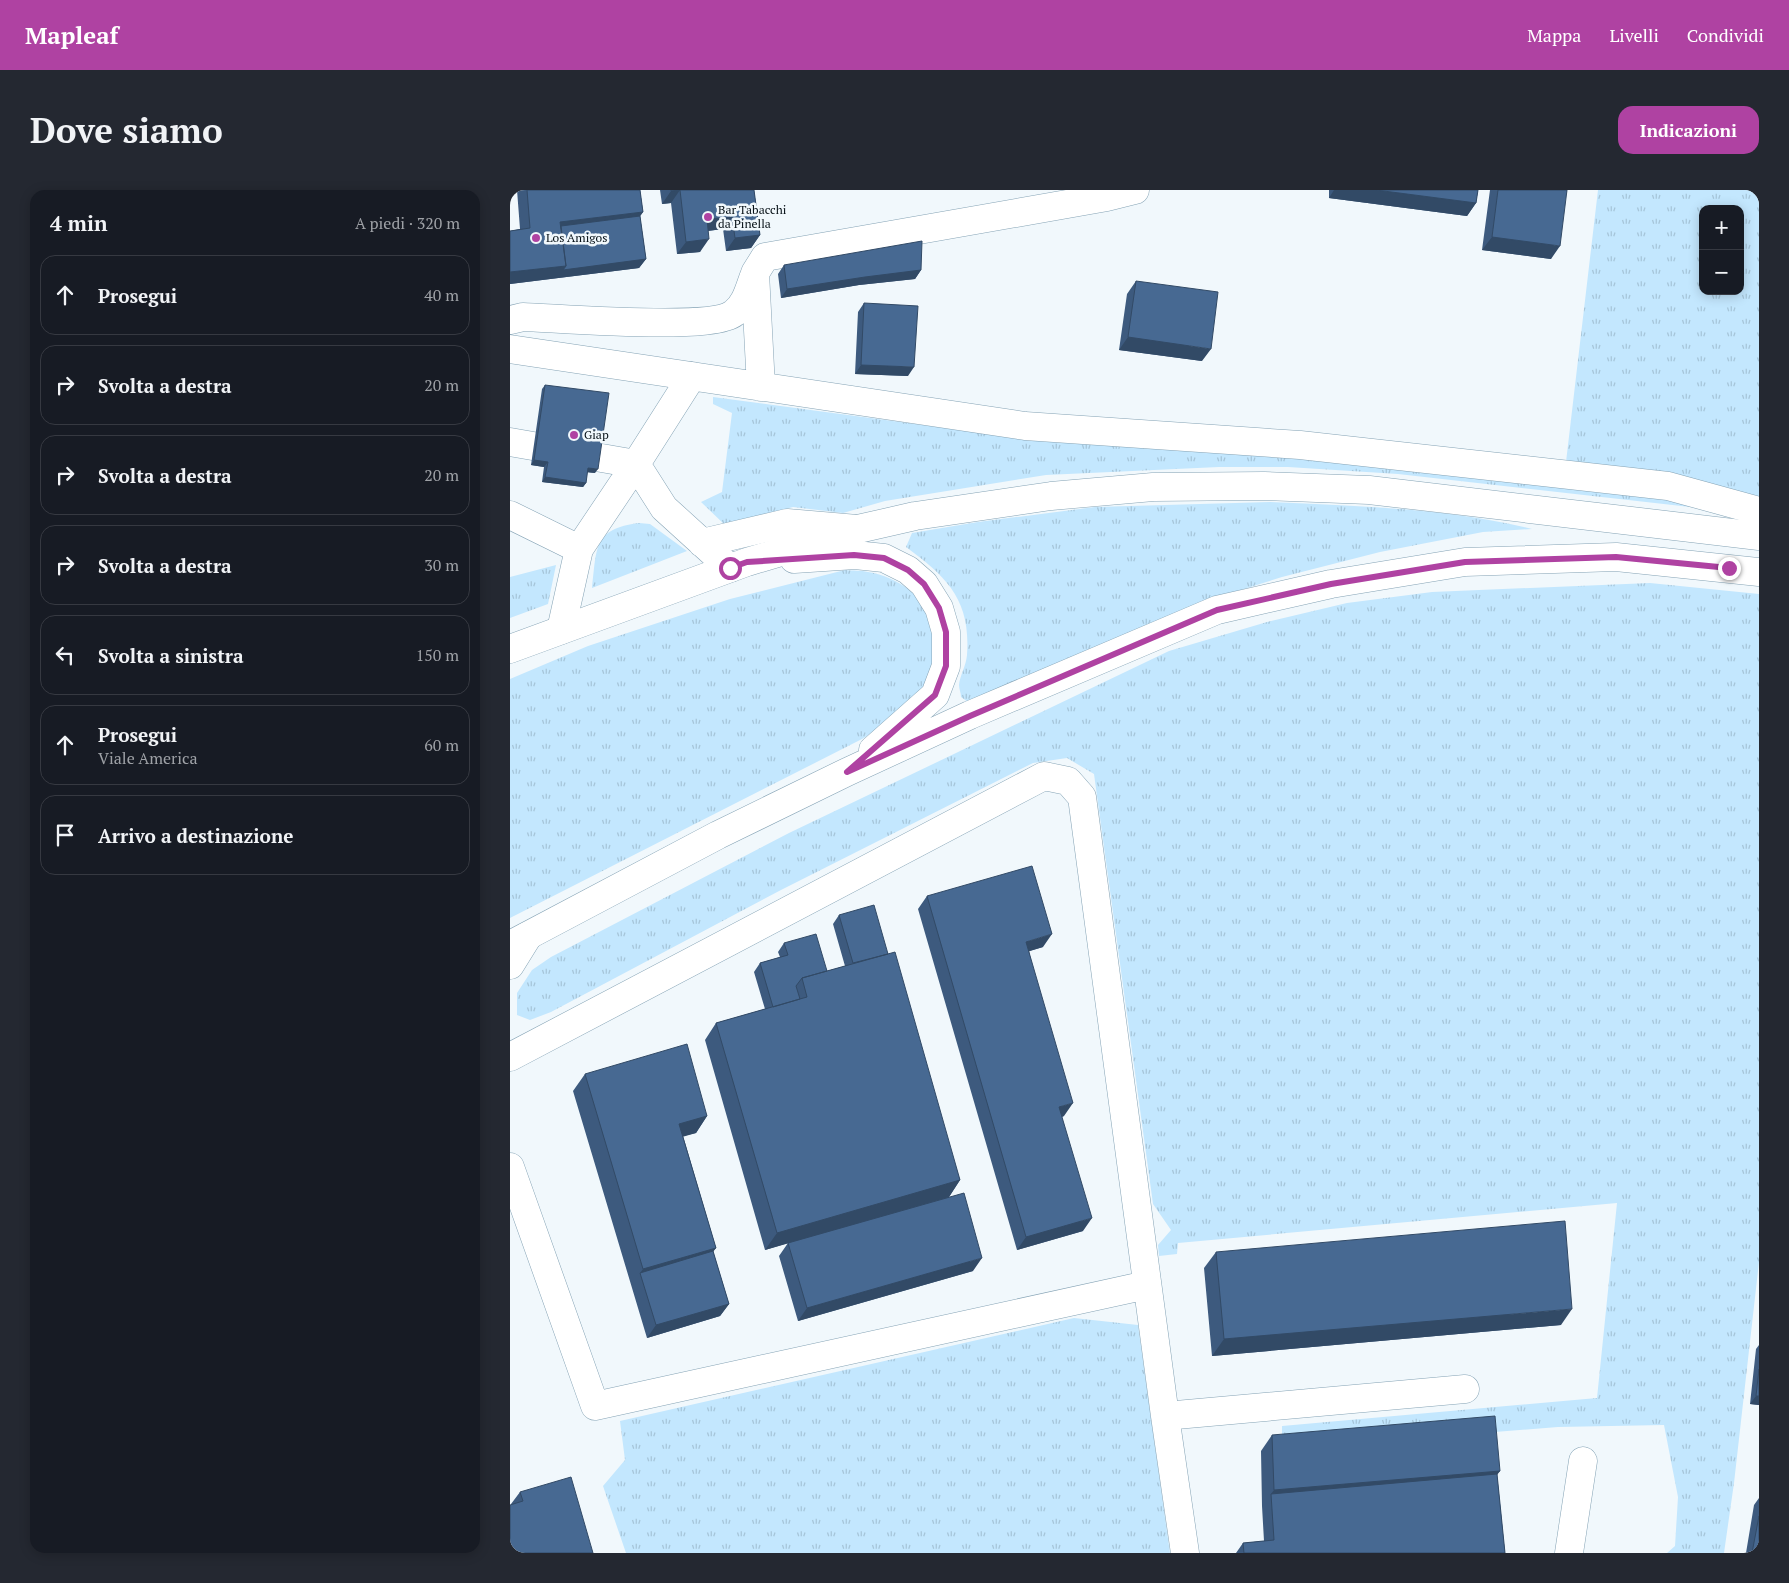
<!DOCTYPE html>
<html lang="it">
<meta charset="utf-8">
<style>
body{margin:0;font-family:"PT Serif",serif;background:#242831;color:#f1f3f6}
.controls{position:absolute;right:15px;top:15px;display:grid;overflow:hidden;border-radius:10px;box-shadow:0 2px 12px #0003}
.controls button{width:45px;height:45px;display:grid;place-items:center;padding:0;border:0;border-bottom:1px solid #363941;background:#171b24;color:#f1f3f6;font:25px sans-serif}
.stop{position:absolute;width:15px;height:15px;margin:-11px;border:4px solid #af42a2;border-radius:50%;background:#fff}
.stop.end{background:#af42a2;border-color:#fff;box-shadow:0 1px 5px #0008}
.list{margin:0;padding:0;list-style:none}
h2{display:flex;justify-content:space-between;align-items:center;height:65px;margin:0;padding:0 20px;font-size:21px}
h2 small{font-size:16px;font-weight:400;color:#9ea1a6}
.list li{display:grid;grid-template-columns:32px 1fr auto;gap:15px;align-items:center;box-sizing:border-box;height:80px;margin:0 10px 10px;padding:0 10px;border:1px solid #363941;border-radius:15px}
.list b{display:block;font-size:19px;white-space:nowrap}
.list p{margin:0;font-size:16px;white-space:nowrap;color:#9ea1a6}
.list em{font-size:16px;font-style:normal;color:#9ea1a6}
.icon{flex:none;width:28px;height:28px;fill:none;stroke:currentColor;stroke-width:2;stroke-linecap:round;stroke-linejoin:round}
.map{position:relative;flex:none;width:1249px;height:1363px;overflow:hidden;border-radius:15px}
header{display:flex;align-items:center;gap:30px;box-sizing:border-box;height:70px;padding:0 25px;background:#af42a2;color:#fff}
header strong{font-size:24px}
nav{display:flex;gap:28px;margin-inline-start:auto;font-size:18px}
.intro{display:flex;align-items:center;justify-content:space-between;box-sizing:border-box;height:120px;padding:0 30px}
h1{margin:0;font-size:35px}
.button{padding:12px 22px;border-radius:15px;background:#af42a2;color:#fff;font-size:18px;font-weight:700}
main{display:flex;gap:30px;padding:0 30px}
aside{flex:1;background:#171b24;border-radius:15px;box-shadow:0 2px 12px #0003}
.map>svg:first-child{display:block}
.grass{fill:url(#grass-tufts);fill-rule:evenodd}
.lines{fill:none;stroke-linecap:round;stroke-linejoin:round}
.minor-casing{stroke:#85a3b5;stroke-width:29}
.major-casing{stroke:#85a3b5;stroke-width:29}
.minor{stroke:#fff;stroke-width:28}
.major{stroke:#fff;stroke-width:28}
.wall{fill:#3d5a7e}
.shaded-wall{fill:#324a66}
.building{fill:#476992;stroke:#324a66}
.route{stroke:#af42a2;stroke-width:6}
.poi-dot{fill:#af42a2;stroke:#f1f8fc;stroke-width:2}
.labels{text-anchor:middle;stroke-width:5;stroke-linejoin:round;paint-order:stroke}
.poi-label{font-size:12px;fill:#050f15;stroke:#f1f8fc;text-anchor:start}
</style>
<header>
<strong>Mapleaf</strong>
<nav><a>Mappa</a><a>Livelli</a><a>Condividi</a></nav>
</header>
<div class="intro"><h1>Dove siamo</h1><a class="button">Indicazioni</a></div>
<main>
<aside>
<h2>4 min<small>A piedi · 320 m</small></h2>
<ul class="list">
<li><svg class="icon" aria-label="ahead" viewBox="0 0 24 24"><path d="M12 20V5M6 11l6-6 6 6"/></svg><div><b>Prosegui</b></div><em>40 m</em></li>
<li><svg class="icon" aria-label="right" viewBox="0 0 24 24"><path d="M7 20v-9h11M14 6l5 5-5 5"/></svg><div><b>Svolta a destra</b></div><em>20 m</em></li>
<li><svg class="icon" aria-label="right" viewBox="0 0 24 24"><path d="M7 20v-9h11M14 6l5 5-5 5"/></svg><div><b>Svolta a destra</b></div><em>20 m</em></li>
<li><svg class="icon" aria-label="right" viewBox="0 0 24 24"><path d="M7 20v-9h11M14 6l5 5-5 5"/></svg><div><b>Svolta a destra</b></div><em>30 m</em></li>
<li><svg class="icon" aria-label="left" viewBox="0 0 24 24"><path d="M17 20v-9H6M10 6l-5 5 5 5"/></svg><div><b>Svolta a sinistra</b></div><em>150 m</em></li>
<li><svg class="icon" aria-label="ahead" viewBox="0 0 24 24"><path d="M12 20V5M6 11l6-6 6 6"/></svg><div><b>Prosegui</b><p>Viale America</p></div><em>60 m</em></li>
<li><svg class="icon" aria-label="arrive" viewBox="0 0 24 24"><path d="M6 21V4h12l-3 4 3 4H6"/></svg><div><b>Arrivo a destinazione</b></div></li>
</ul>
</aside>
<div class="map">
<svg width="1249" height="1363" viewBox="0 0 1249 1363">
<defs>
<pattern id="grass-tufts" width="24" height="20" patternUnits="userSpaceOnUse" patternTransform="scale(1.25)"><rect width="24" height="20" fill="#c3e7fe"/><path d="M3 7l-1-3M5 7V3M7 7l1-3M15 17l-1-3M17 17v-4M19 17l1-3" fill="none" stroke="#a6c5d9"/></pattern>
</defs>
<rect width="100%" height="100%" fill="#f1f8fc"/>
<path class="grass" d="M1088,0h161v310l-193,-38zM1193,19h37v82h-37z
M203,207l337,45 69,1 171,8 370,42 48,16 -310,-35 -110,-7h-69l-173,8 -161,26 -42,12 -50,-6 -68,18 -24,-23 21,-10 10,-79 -19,-9z
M760,312c87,4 177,6 262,27l-49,3 -103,20 -98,25 -70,22 -80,32 -158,71h-6l-7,-5c0,-4 -2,-8 -2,-12 1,-10 7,-19 8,-30 4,-55 -20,-78 -61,-108l6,-14 66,-11 117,-15z
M129,333l11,1 37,27 -95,37c5,-41 1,-59 47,-65z
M46,375l-8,39 -38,14v-41z
M335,380c8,1 16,0 23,2 30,5 59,25 65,56 2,9 0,19 0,27 -1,15 -10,38 -21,49 -14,14 -33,24 -50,35l-352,179v-239l78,-33 142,-47z
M1140,393l109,11v668l-25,221 -10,70h-57l8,-7 3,-49 -14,-72 -106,2 -276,22v-23l315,-28 20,-195 -439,40 -1,11 -18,2 -1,-11 13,-15 -18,-26 -59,-430 -27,-16 -34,5 -252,127 -230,122 -21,8 -13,-5v-22l15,-23 19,-13 238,-124 380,-182 98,-29 80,-19 85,-11z
M564,1128l64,7 32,228h-544l-23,-67 22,-26 -5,-39z"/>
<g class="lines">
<defs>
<path id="minor" d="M0,130l13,-3c35,1 189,14 211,-4 12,-9 15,-24 20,-37
M0,159l515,77 275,19 368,41 91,25
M251,197l-6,-114 10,-16 342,-60 28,-7
M0,252l126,22 56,-88
M0,325l69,34
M192,353l85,-20 70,6
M51,440l18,-81 57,-85 28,44 66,60
M0,775l18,-29
M0,867l534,-281 24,5 14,16 83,619 20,137
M0,977l85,239 552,-121
M655,1226l300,-27
M1059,1363l14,-92"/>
<path id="major" d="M284,369l61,-4 29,3 24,12 16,14 15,24 7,24v34l-11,29 -62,55
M0,459l237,-87 111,-33 57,-13 136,-20 102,-9 111,-1 105,4 390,46
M0,755l208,-110 129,-63 123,-57 247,-105 114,-26 134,-22 151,-5 143,15"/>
</defs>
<use href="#minor" class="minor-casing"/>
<use href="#major" class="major-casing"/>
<use href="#minor" class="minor"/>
<use href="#major" class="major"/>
</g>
<path class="wall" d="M7,0h123l3,22 -3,4 6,43 -7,9 -129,16v-53l10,-2z
M150,0h94l6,45 -9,13 -25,3 -3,-22 -15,2 -8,21 -23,2 -6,-51 -9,1z
M819,0h149l-2,13 -9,13 -138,-18z
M980,0h77l-16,69 -69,-9z
M274,75l137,5 -6,9 -56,6 -78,13 -3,-24z
M626,91l66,80 -83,-11 8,-56z
M354,113l44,73 -53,-2 3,-62z
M35,195l50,88 -8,-1 -1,11 -3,4 -41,-5 2,-15 -13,-2 11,-76z
M417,706l116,51 -14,4 35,165 -2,1 21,114 -66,19 -99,-341z
M329,725l49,39 72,226 -11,17 24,74 -175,50 -19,-65 9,-13 -23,7 -60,-210 11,-17 49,-14 -11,-37 6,-9 20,-6 -2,-5 6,-9 43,28 18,-5 -12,-42z
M75,884l122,42 -11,17 -13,3 33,112 -3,3 16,53 -9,12 -73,22 -74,-247z
M706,1062l345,73 -349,31 -8,-88z
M1249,1155v60l-9,-1 6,-55z
M762,1245l228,36 -3,3 8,79h-269l7,-10 21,-2 -2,-35 -1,-55z
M10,1302l73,61 -82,-49z
M1249,1308v55h-13l8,-48z"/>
<path class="shaded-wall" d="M170,0l-9,13 -9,1 9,-13z
M824,0h42l100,13 -9,13 -138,-18z
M133,22l-9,13 -76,9 2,-12z
M222,27l-9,12 -25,3 9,-13z
M250,45l-9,13 -25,3 9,-13z
M982,47l68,9 -9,13 -69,-9z
M199,49l-9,13 -23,2 9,-12z
M136,69l-7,9 -129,16v-12l56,-6z
M411,80l-6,9 -56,6 -78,13 6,-9 78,-12z
M618,147l83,12 -9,12 -83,-11z
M351,175l53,2 -6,9 -53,-2z
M24,270l14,2 -4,5 -13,-2z
M78,278l10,1 -3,4 -10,-1z
M35,287l41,6 -3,4 -41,-5z
M542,744l-9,13 -26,8 9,-13z
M563,913l-9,13 -14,4 9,-13z
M197,926l-11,17 -28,8 11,-17z
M450,990l-11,17 -184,53 12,-17z
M582,1028l-9,13 -66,19 9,-13z
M206,1058l-12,16 -64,9 3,-4z
M472,1068l-9,13 -175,50 9,-13z
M219,1114l-9,12 -73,22 9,-13z
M1062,1119l-11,16 -349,31 12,-17z
M1246,1206h3v9l-9,-1z
M990,1281l-12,16 -217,7 3,-4z"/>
<path class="building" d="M17,0h113l3,22 -83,10 6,44 -56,6v-41l20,-3z
M161,0h83l6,45 -25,3 -3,-21 -25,2 2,20 -23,3 -6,-52 -9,1z
M866,0h102l-2,13z
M988,0h69l-7,56 -68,-9z
M130,26l6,43 -83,11 3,-4 -5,-40z
M412,51l-1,29 -56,7 -78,12 -3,-24z
M626,91l82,11 -7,57 -83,-12z
M354,113l54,3 -4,61 -53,-2z
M35,195l64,8 -11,76 -10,-1 -2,15 -41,-6 3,-15 -14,-2z
M522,676l20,68 -26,8 47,161 -14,4 33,111 -66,19 -99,-341z
M364,715l14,49 -35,9 -14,-48z
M306,744l11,37 -25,7 -6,8 4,13 -27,8 -13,-44 28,-8 -4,-12z
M385,762l65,228 -183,53 -61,-210 91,-26 -5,-19z
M177,854l20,72 -28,8 37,124 -73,21 -58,-195z
M454,1003l18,65 -175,50 -19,-65z
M1055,1031l7,88 -348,30 -8,-87z
M203,1061l16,53 -73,21 -16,-52z
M1249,1179v27h-3z
M985,1226l5,55 -226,19 -2,-55z
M987,1284l8,79h-261l-1,-10 31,-3 -3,-46z
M61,1287l22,76h-83v-48l13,-4 -3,-9z
M1249,1326v37h-7z"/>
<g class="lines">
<path class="route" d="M220,378l17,-6 107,-7 30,3 24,12 16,14 15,24 7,24v34l-11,29 -88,77 123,-56 247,-106 114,-26 134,-22 151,-5 113,11"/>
</g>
<g class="poi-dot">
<circle cx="198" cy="27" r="5"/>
<circle cx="26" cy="48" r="5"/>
<circle cx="64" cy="245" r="5"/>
</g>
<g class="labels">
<g class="poi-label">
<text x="208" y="24">Bar Tabacchi<tspan x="208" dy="14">da Pinella</tspan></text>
<text x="36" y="52">Los Amigos</text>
<text x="74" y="249">Giap</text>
</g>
</g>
</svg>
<div class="controls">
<button>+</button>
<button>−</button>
</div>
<div class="stop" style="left:220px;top:378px"></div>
<div class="stop end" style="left:1219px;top:378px"></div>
</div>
</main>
